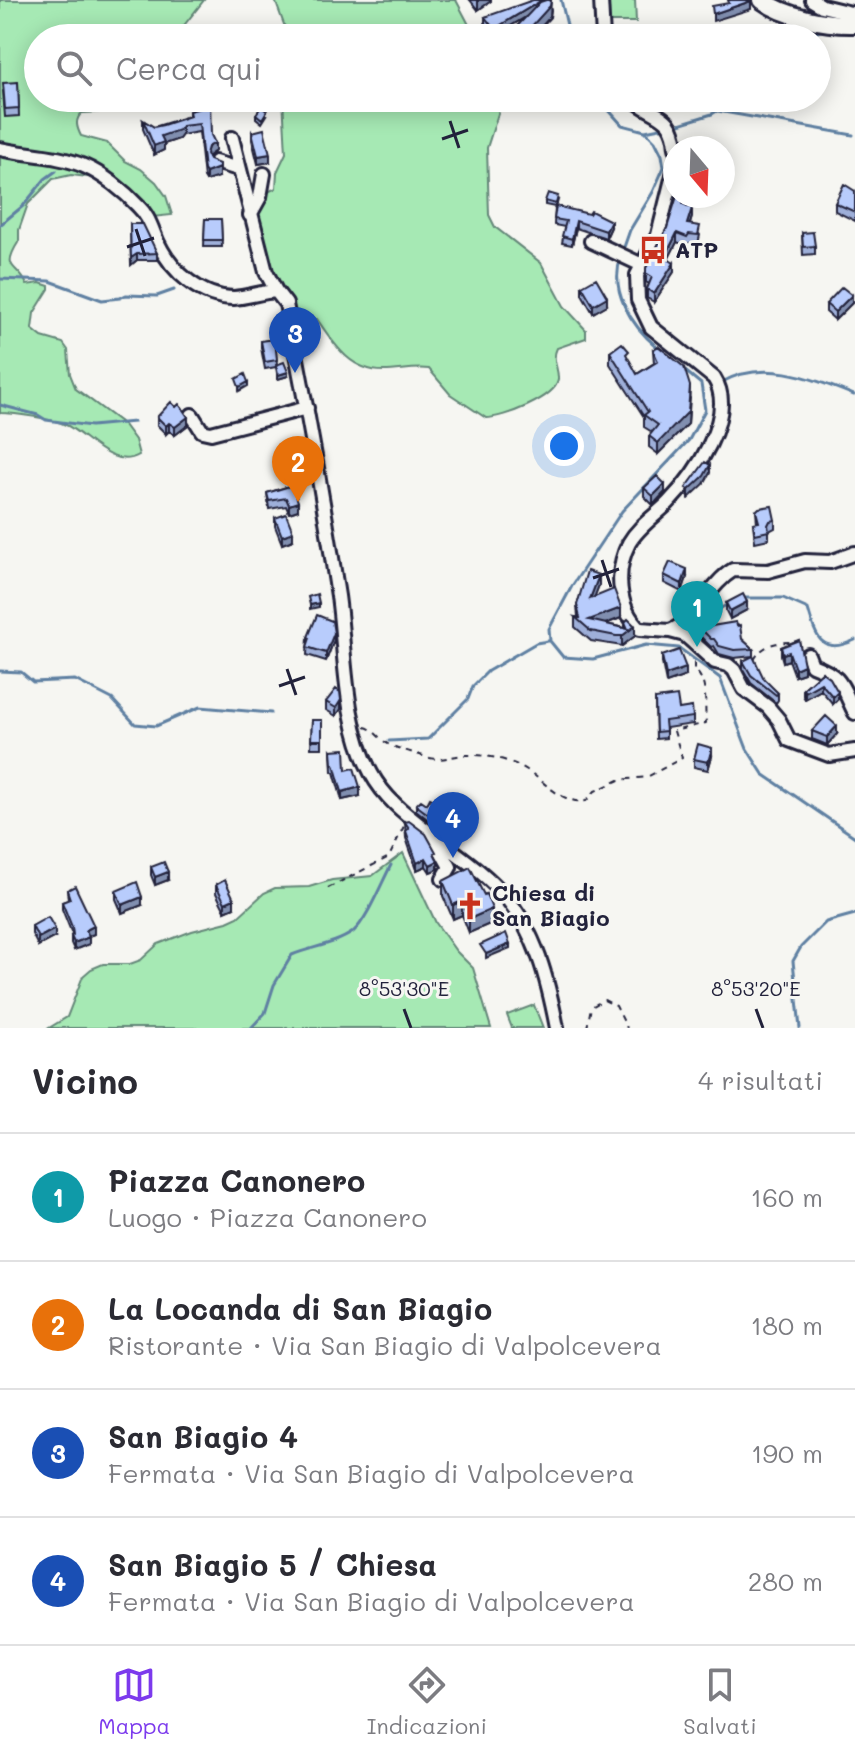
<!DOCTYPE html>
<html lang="it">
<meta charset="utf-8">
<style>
body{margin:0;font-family:Mali,sans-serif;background:#f2f2f3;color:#2b2b33}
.compass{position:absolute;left:663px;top:136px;width:72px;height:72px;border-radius:50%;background:#fff;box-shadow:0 4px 20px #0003;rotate:161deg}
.you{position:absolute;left:564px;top:446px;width:28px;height:28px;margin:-20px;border:6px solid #fff;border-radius:50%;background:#1a73e8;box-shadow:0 0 0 12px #1a73e833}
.badge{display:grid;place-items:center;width:52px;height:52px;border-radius:50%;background:#7c3aed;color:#fff;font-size:26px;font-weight:700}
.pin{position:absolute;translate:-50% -66px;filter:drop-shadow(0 2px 4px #0008)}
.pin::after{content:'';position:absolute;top:42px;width:28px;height:24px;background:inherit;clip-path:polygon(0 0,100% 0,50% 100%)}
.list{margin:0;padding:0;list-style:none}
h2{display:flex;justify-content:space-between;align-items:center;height:104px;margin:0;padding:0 32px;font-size:34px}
h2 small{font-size:26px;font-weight:400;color:#7c7c81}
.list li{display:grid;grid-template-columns:52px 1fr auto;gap:24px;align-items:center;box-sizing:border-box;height:128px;padding:0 32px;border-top:2px solid #e1e1e2}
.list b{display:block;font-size:30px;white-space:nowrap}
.list p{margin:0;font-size:26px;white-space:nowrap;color:#7c7c81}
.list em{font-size:26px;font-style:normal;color:#7c7c81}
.icon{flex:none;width:44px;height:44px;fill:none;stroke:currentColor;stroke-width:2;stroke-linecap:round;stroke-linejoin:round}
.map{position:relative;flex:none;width:855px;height:1028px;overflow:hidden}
.search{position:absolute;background:#fff;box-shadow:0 4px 20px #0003;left:24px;right:24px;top:24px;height:88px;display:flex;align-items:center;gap:20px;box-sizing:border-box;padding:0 28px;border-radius:44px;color:#7c7c81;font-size:30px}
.sheet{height:616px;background:#fff}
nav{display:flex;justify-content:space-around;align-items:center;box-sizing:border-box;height:112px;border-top:2px solid #e1e1e2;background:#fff;font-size:22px;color:#7c7c81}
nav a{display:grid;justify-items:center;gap:4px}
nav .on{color:#7c3aed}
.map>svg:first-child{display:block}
.green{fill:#a6e9b4;stroke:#648678;stroke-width:2}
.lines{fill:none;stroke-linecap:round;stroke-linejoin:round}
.stream{stroke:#5f80a2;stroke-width:3}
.minor-casing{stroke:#22223b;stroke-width:18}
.major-casing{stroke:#22223b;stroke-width:22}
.path{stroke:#22223b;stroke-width:2;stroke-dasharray:6 6;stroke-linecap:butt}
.minor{stroke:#f6f6f2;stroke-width:12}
.major{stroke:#f6f6f2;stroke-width:16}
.wall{fill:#9eafd9;stroke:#22223b;stroke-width:2}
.shaded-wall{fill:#818fb0;stroke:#22223b;stroke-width:2}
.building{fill:#b8ccfc;stroke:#22223b;stroke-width:2}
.ticks{fill:none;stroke:#22223b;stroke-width:3}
.labels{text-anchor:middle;stroke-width:6;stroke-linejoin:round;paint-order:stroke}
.poi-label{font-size:22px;font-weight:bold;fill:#22223b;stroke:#f6f6f2;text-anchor:start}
.ticks-label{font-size:20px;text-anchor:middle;fill:#22223b;stroke:#f6f6f2;stroke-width:6;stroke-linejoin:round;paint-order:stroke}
</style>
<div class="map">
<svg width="855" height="1028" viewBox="0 0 855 1028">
<rect width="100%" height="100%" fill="#f6f6f2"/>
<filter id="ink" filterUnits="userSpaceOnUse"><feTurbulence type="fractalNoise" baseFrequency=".0125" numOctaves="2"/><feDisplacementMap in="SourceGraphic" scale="16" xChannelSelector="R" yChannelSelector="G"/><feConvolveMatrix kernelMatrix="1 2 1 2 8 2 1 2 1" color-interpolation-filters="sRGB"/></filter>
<g filter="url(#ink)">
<path class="green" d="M0,0h204l-30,38h-136v60h118l-38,13 -36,2c-8,7 -5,15 -1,23l26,7 18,18 16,8 15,13 10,14 6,19 -20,2 -39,-37 -42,-5 -18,4 -25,25 -9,26v11c-19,30 -1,22 8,44l13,-2 9,3v3l-15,24 -2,16 10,8 21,6 5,7 2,24 6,15 48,36 11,15 4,15c-26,15 -51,-18 -71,-29 -13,-7 -53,-13 -68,-13z
M275,0h181l20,38h-187z
M606,0h29l1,22h-30z
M283,98h220l-16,50 2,67 6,12 46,36 23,43 22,24v8l-29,10c-6,12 2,20 1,32 -3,18 -55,38 -72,38l-36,-24 -21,-25c-16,-2 -29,2 -45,2 -34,0 -50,-27 -67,-52l-19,1 -11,-25 -12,-10 -17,-39 -1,-39 5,-12 14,-7 1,-16 9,-19z
M403,853l33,70 20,28 17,17 18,60h-442l18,-11 16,-41 8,-7 12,-5h27l11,-4 17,-16 34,-13 35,-9 11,-5 26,-24 11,-5 34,-1 23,-7 40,-4z
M534,1005l9,23h-31l-5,-13z"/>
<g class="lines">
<path class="stream" d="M561,0l9,38
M796,38l28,-8
M598,98l24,27 23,6 10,10 7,14 2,12 -11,25 -23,38 -7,20
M718,111l135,24
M676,125l36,-11 26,-16
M645,131l20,-4
M0,225l23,-19 22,-27 11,-8
M621,257c-12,34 10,68 36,90
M0,279l50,2 52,19 18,-2 6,-3 31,1 17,-6
M684,370l17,14 4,26 -16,30 -67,71 -50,75 -23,43 1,12 13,16 30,2 53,-14 33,3 41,30 27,71 16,25 92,63
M720,383c44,-25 91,-5 134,12
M0,405l38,10 8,5 45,6 43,-4
M742,598h41l25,11c8,28 13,47 47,31
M700,625l9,-10 26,-15
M0,671l21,1 12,10 42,-2 37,19 23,25 21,2 44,-19 71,6
M389,741l39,-2 40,-40 5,-13 15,-15 48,-28 12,-2
M251,1028l14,-15 9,-28 18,-30c20,-8 44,-11 61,-23 14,-12 29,-50 38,-67
M800,1028l-7,-67 8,-14 25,-25 29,-8"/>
<defs>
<path id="minor" d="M601,0l2,38
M812,0l10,6 33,8
M632,98c22,20 42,14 44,50
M232,138l34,134 10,19
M0,149c27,6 59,6 84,17 19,8 40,25 54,40 11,10 14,24 20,37 14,29 43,55 76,55 13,-1 28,-6 42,-7l10,13c20,97 37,194 52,292 8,58 5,125 33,177 16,30 43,47 68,67 22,17 47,34 65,55 32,37 44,86 53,133
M215,162l23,7
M675,167l-17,68 -21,40 1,25 13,27 63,51c24,37 -20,98 -46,125 -13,13 -30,24 -39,40 -14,27 -12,65 11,86l30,2 15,4 30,27 13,3 6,5 10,19 24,18 11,13 10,20 40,15 26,-4
M250,215l10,-18 4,-23
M591,241l51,24
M192,415l10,16 9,2 96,-25
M670,631c27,-11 38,-46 63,-61l35,1 37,-10 25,1 25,-9
M808,655l4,10c32,12 29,21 43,48
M435,840l15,27 -7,12"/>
<path id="major" d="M762,0c23,17 65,25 93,24"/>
</defs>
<use href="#minor" class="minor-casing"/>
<use href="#major" class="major-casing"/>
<path class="path" d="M754,660c9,-16 22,-18 38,-18
M365,727c8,1 14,12 23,17 5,3 35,12 42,14 13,3 23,-3 37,-3 18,-1 44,5 60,15 19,13 35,34 59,31l9,-10 24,-11 28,-3 35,-19 -8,-27 32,-8c-2,-20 3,-40 -12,-54v-11
M328,888l61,-31 15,-31
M587,1028l4,-21 13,-7 12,6 11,22"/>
<use href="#minor" class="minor"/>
<use href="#major" class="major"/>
</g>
<path class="wall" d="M470,0h21v1l-13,9z
M544,0l7,10 -1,7 -19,21h-25l20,-21 -32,19 -9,-11v-8z
M18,82l1,34 -14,1 -2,-26z
M200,100l11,35 4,16 -7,7 11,19 -13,4 -2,-3 -5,-46 -17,3 -3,4 -15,5v6l-10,5 -11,-26v-9l11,7 35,-11v-5l11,-3z
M256,114l11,1 -5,8 -6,-5z
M252,132l18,30 -12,2 -6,-24z
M855,191v30l-20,-10v-8z
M676,196h10l-2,9 8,12 -2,7 10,11 -2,9 -9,-1 -2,3 -10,-4 -9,17 6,13 -20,30 -7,-4v-9l2,-5 -3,-2v-14l21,-40z
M558,200l-2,7 55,20 -5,11 -30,-10 -4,17 -10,-2 3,-16 -11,-2 1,-18 -10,-2v-4z
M205,219h16l1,28h-18z
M130,224l27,29v7h-20l-6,5z
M802,233l13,13v8l-12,1z
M582,286l25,19 -14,8 -11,-19z
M852,303l-17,17 -9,-8v-8z
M275,339l2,26 11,11 -10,3 -2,-12 -11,2 -4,-21v-7z
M653,350l37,48 -2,26 -30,30 -9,-7v-11l3,-4 -8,-5v-10l-34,-53v-12l19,8 8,14 17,-11z
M157,417l31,8 -13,10 -6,-4 -3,3 -9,-9z
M293,485l5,25 -9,3 -3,-7 -17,3 -2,-16z
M644,488l21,4 -12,13 -9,-9z
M756,511l19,9v8l-6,3v8l-14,3 -2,-19h4z
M275,518l18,22 -11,4 -7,-18z
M664,575l23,2 -5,15 -18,-9z
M599,585l-5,12 27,21 -15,6 19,4v-6l10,14 -13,10 -31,-5 -16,-14v-10h3l-1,-12z
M726,603l21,7 -17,9 -4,-8z
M700,628l42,11 11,10v7l-19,2 -15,-4 -5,-8 -3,1 -11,-11z
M308,637l26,3 -8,21 -19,-6z
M799,640l5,33 -9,3 -6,-16 -6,2 -2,-7v-8z
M662,656l24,20 -20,7 -4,-20z
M743,661l35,32v7l-2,3 -25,-20 -8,-14z
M822,672l16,27 -5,5 -12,-14 -16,9 -2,-3v-7z
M655,699l24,10 14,8v7l-27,4v10l-10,1z
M326,702l15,7 -5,7 -10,-6z
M312,720h10v28h-11z
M812,731l25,3 -10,11 -15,-6z
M331,750l15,20 14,26 -18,4 -8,-28h-2z
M712,756l-4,14 -14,-3v-8z
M427,804l14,6 -9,13 -16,-13v-5z
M405,822l31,35 2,12 -8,3 -4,-6 -9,4 -11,-32z
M151,867l17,13 -13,5 -4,-10z
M443,881l41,14 8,28 -23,10 -7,-18 -9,4 -10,-23z
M216,885l18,22 -9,4 -9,-18z
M67,890l27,44 -6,2 1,8 -15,6 -3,-7v-7l1,-2 -10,-25v-7l6,-2z
M116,891l26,14 -20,8 -6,-14z
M32,926l23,11 -17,9 -6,-12z"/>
<path class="shaded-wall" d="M478,0h13v1l-13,9z
M542,0h2v6l-50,30v-7z
M551,0l-1,17 -19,21h-10z
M751,1v8l-38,12v-7z
M182,126v9l-3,4 -15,5v6l-10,5v-9l7,-10z
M215,143v8l-7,5 -2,7v-9l2,-7z
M270,154v8l-12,2v-8z
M219,168v9l-13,4v-8z
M692,208v9l-5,16v-9z
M576,221v7l-4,17v-6z
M611,221v6l-5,11v-7z
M677,233v9l-12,24v-9z
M137,254v6l-6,5v-7z
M674,263v9l-20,30v-8z
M852,295v8l-17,17v-8z
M607,297v8l-14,8v-8z
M288,372v4l-10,3v-4z
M248,382v4l-9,5v-4z
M690,386l-2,38 -30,30v-11z
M188,417v8l-13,10v-8z
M169,423v8l-3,3v-8z
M710,465v8l-6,11 -15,14v-8z
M665,484v8l-12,13v-9z
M298,502v8l-9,3v-8z
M293,532v8l-11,4v-8z
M687,569v8l-5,15v-8z
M599,575v10l-9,24v-10z
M747,602v8l-17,9v-8z
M319,603v4l-9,2v-4z
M621,608v10l-32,12v-10z
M635,626v10l-13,10v-10z
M334,633v7l-8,21v-8z
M789,652v8l-6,2v-8z
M804,665v8l-9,3v-7z
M686,668v8l-20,7v-8z
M821,683v7l-16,9v-7z
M838,692v7l-5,5v-7z
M341,700v9l-5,7v-8z
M837,726v8l-10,11v-8z
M712,748v8l-4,14v-8z
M360,787v9l-18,4v-8z
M441,804v6l-9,13v-6z
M426,858v8l-9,4v-7z
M438,861v8l-8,3v-7z
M168,872v8l-13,5v-8z
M142,897v8l-20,8v-8z
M234,899v8l-9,4v-8z
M462,901v14l-9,4v-14z
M492,909v14l-23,10v-14z
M94,926v8l-8,3v-7z
M55,929v8l-17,9v-8z
M89,937v7l-15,6v-7z
M510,944v4l-24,10v-4z"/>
<path class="building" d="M533,0h9l-48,29 -9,-12z
M546,0h5l-1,6 -29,32h-15l34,-36z
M728,0h22l1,1 -38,13 -1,-8 17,-3z
M18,82l1,26 -14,1 -2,-26z
M200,100h10l1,35 4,8 -7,4 -2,7 3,6 10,4v4l-13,5 -2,-3 -5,-46 -17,2 -3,4 -18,6 3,6 -10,4 -11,-26 11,7 9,-2 27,-9 -1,-5 12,-3z
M261,107l6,4 -5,8 -6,-5z
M264,129l6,25 -12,2 -6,-24z
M844,184l11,7v21l-20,-9z
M548,193l10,3 -2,8 -11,-3z
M677,196h7l-1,8 9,4 -5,16 13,2 -2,9 -9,-1 -2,3 -10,-4 -12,24 9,6 -20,31 -7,-5 5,-12 -6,-4v-5l21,-40z
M556,206l33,8 2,-3 20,10 -5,10 -30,-10 -4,18 -10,-3 4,-15 -12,-2z
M205,219h16l1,21h-18z
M130,224h13l14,29 -20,1 -6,4z
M813,232l2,14 -12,1 -1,-14z
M596,278l11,19 -14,8 -11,-19z
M842,287l10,8 -17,17 -9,-8z
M275,339l2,21 -12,2 -4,-21z
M622,343l7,8 -3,3 11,20 21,-13 -5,-11 5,-4 26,21 6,19 -2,26 -30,31 -9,-7 9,-11 -14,-10 4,-3 -38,-60z
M284,362l4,10 -10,3 -2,-10z
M245,374l3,8 -9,5 -3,-8z
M171,402l5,5 3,-3 9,13 -13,10 -6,-4 -3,3 -9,-9z
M705,462l5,3 -6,11 -15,14 -3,-2z
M657,476l8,8 -12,12 -9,-8z
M293,485l5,17 -9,3 -3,-7 -17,3 -2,-8z
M772,506l3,14 -5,1 -2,4 1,6 -14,3 -2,-11 6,-1 -3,-11 3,-3z
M286,514l7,18 -11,4 -7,-18z
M670,562l17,7 -5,15 -18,-9z
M587,571l12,4 -9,24 24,-10 7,19 -32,12 39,9 -3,-7 3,-3 7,7 -13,10h-6l-25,-5 -16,-14 5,1 -3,-13z
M317,594l2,9 -9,2 -2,-8z
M743,594l4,8 -17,9 -4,-8z
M317,615l15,6 2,12 -8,20 -19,-6 3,-9 -2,-1z
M736,622l1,4 3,-1 2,14 11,10 -19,1 -15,-4 -5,-7h-3l-11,-11z
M799,640l5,25 -9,4 -6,-17 -6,2 -2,-7z
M679,650l7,18 -20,7 -4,-19z
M753,656l11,23 14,14 -2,2 -25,-20 -8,-14z
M822,672l8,6 8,14 -5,5 -12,-14 -16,9 -2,-3z
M336,689l4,3 1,8 -5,8 -10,-6z
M677,696l2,13 13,-2 1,10 -28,4 1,10 -10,1 -1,-33z
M826,716l11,10 -10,11 -15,-6z
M312,720h10v20h-11z
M698,744l14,4 -4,14 -14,-3z
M345,749l1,21 8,-2 6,19 -18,5 -8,-28h-2l-1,-14z
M430,798l11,6 -9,13 -16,-12 5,-5 6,4z
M409,821l17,13 10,18 -2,1 4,8 -8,4 -4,-7 -9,5 -11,-32 3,-3 -4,-6z
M164,862l4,10 -13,5 -4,-10z
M470,867l14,28 2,-1 6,15 -23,10 -7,-18 -9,4 -10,-24z
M225,880l9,19 -9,4 -9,-18z
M137,882l5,15 -20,8 -6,-14z
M75,886l19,40 -8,4 3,7 -15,6 -3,-7 2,-1 -1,-8 -10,-25 8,-3 -3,-9z
M48,917l7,12 -17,9 -6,-12z
M506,933l4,11 -24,10 -6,-9z"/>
</g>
<path class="ticks" d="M450,121l9,27M442,139l26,-9M136,229l9,27M127,247l27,-9M602,560l9,27M593,578l26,-9M287,669l9,26M279,686l26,-9M404,1009l7,19M756,1009l7,19"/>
<defs>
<symbol id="bus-bare" viewBox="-9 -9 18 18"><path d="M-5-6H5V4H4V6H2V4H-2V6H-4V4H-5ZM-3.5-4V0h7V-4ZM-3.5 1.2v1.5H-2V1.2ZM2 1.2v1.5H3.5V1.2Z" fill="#c8321e" stroke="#f6f6f2" stroke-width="2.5" paint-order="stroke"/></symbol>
<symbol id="church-bare" viewBox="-9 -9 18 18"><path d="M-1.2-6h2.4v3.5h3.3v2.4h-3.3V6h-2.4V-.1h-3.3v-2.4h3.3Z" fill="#c8321e" stroke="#f6f6f2" stroke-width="2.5" paint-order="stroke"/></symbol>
</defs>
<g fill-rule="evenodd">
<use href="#bus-bare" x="633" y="230" width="40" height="40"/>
<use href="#church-bare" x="450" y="886" width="40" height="40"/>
</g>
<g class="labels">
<g class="poi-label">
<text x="675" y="258">ATP</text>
<text x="492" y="901">Chiesa di<tspan x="492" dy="25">San Biagio</tspan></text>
</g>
</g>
<g class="ticks-label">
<text x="404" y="996">8°53'30"E</text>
<text x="756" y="996">8°53'20"E</text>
</g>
</svg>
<svg class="compass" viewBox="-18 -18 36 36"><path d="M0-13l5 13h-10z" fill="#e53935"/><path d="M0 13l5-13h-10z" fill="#7c7c81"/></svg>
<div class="you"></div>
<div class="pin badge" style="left:697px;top:647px;background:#0f9aa8">1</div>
<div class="pin badge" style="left:298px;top:502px;background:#e8710a">2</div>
<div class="pin badge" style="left:295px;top:373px;background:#1a4fb4">3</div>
<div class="pin badge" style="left:453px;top:858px;background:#1a4fb4">4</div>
<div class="search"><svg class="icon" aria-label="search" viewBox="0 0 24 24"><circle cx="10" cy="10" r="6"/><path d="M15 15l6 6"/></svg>Cerca qui</div>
</div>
<section class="sheet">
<h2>Vicino<small>4 risultati</small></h2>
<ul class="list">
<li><span class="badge" style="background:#0f9aa8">1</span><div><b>Piazza Canonero</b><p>Luogo · Piazza Canonero</p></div><em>160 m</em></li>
<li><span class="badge" style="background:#e8710a">2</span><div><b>La Locanda di San Biagio</b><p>Ristorante · Via San Biagio di Valpolcevera</p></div><em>180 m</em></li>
<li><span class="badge" style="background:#1a4fb4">3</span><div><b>San Biagio 4</b><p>Fermata · Via San Biagio di Valpolcevera</p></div><em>190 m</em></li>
<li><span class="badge" style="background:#1a4fb4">4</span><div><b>San Biagio 5 / Chiesa</b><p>Fermata · Via San Biagio di Valpolcevera</p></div><em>280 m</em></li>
</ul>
</section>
<nav>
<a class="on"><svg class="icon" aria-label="map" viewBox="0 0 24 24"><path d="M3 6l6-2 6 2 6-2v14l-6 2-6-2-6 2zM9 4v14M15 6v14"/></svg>Mappa</a>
<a><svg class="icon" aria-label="directions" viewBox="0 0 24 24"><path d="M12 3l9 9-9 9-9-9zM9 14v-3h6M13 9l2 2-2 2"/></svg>Indicazioni</a>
<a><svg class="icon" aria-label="saved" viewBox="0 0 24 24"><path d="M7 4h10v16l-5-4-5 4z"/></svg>Salvati</a>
</nav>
